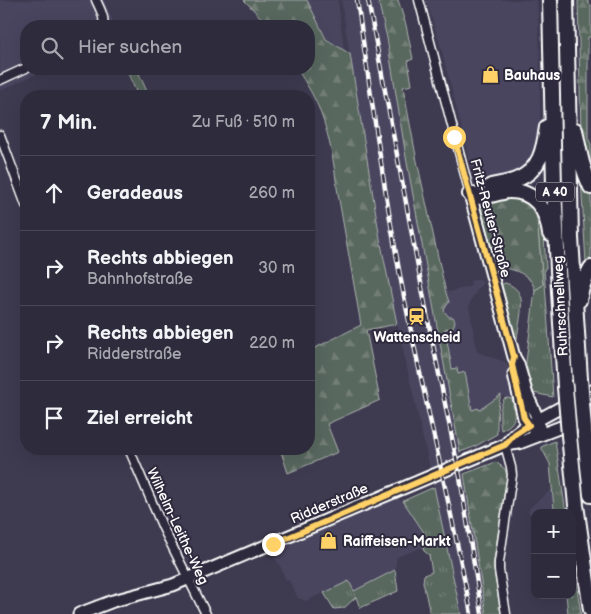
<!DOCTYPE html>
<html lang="de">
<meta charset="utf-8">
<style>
body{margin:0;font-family:"Balsamiq Sans",sans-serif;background:#3a3847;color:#f1f3f6}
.controls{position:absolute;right:15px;bottom:15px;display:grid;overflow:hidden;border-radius:10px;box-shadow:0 5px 20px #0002}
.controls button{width:45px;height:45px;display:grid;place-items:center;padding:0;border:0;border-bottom:1px solid #494856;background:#2e2c3c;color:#f1f3f6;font:25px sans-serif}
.stop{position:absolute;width:15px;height:15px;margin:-11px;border:4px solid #ffd166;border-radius:50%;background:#fff}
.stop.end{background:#ffd166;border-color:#fff;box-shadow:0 1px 5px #0008}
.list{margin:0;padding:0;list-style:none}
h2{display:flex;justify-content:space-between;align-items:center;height:65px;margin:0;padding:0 20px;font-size:21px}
h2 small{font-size:16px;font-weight:400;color:#a7a7af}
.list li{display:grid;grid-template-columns:32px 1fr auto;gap:15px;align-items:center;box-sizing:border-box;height:75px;padding:0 20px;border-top:1px solid #494856}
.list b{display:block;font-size:19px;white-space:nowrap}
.list p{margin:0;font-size:16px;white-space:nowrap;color:#a7a7af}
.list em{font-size:16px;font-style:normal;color:#a7a7af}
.icon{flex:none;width:28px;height:28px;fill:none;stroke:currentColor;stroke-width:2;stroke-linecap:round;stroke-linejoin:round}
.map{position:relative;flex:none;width:591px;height:614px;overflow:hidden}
.search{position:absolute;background:#2e2c3c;box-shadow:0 5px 20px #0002;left:20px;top:20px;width:295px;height:55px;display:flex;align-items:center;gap:12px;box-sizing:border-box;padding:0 18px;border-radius:20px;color:#a7a7af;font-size:19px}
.panel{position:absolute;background:#2e2c3c;box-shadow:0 5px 20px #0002;left:20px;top:90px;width:295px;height:365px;border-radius:20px}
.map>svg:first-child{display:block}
.built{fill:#48455e}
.grass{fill:url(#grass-tufts);stroke:#acb3ae}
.forest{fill:url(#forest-firs);stroke:#acb3ae}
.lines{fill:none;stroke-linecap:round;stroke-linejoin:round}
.street-casing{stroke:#fff;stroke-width:11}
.secondary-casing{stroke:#fff;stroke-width:15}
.highway-casing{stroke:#fff;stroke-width:18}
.street{stroke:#2f2a3d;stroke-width:8}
.secondary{stroke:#2f2a3d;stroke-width:11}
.highway{stroke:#2f2a3d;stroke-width:14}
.rail-casing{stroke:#fff;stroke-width:4.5}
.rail{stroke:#2f2a3d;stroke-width:2.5;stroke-dasharray:8;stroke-linecap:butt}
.highway-bridge-casing{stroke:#fff;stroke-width:18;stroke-linecap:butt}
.highway-bridge{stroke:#2f2a3d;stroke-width:14}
.route{stroke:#ffd166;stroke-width:6}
.labels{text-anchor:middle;stroke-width:4;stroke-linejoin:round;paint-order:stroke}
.shield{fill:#2f2a3d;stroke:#c1bfc5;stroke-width:1}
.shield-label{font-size:12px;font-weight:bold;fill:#fff}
.poi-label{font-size:14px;font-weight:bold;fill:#fff;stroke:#2f2a3d;text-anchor:start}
.street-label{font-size:14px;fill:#fff;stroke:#2f2a3d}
</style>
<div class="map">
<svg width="591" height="614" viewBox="0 0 591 614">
<defs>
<pattern id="grass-tufts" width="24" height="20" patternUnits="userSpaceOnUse" patternTransform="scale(1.25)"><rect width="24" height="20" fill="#59675e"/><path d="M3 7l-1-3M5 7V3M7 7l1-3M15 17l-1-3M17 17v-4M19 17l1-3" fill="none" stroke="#727e76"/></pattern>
<pattern id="forest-firs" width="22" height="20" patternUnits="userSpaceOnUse" patternTransform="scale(1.25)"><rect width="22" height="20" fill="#59675e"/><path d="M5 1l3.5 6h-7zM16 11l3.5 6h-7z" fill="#727e76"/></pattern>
</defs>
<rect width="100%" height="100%" fill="#3e3a50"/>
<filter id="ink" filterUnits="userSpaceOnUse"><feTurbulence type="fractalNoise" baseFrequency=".02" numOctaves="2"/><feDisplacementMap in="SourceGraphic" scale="10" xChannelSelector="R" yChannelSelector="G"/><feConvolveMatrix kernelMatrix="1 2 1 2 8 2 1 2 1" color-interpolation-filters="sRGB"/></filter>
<g filter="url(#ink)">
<path class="built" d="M0,0h104l11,26h-89v43h21l-47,22z
M307,0h31l6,49 -18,-11z
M341,0h37l9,38 44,259 40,-11 -1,-5 9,-2 5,2 -12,17 -3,8 8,45 3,2 25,9 4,6 4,15 4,16 -10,-1 -6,-2 -22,14 -1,-2 -25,6 27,153 6,47h-25l-27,-127 -37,-163 -17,-85z
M426,0h111l3,57v84l-4,14 -10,13 -19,8 -33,1 -34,-133z
M552,489l2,20h2l2,4h-23v2l-7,-2 2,-6z
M398,498l5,3 26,39 -6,7 -26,10 -2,13 -41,21 -6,-9 -42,19 -8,-3 -9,-18 -3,1 -6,-15 -8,-11 1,-5z"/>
<path class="grass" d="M126,69h11l12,27h-11z
M581,179l10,17v62l-5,5z
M536,208l7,12 3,48 -2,1 9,128 -20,-4 -9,-15 11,-88 8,-5z
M505,283c8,2 15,8 16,16 2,9 -3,30 -4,40h-2l-15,-54z
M507,398l5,1c3,16 6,24 -11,31 -2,-9 -2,-23 3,-31z
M555,441l11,72h-8l-2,-4h-2l-4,-45 -9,-17z
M434,487l27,127h-31l-7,-32 1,-7 8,-3 -3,-17 -5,-4 -1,-4 6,-7 -26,-39z
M572,555l9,59h-13l-2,-19h6z
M395,570l3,21 -38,17 -4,-11 -12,11 -10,1 -10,-16 25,-12 5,10z"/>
<path class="forest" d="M244,0h63l19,39 24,15 30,185 17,85 -31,6 14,70 -53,24 11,28 -50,21 -8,-24h29v-98l52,-26 -24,-137c-3,-25 -7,-50 -16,-74 -5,-15 -15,-31 -24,-45h12v-43h-40z
M378,0h20l8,25 7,34 -5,2 4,24 -9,2 14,74 29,132 3,9 -4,6 -1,3 5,6h4l2,4 -1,4 -2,3 -7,1 7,40 5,-1 1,6 7,-2 7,38 6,-2 1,2 22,-15c-4,13 -4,26 -4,39l-23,13 -14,5 -54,-295 -19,-119z
M578,0h10v3l3,2v32h-3v101l3,6v33l-10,-44z
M515,195l21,13 7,77 -8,5c-5,-18 -24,-21 -40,-24l-16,-60 3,-4z
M496,462l9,7 2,7 -14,90 8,48h-15l-22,-140z"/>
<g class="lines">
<defs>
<path id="street" d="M96,0c4,9 9,17 7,26
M419,0l51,194
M0,80l26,-12
M0,135l26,70
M505,445l6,22 1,8 -13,87v8l7,44
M129,449l34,79 43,86"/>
<path id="secondary" d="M470,194l44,163 4,7 9,31 11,24 2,16
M514,374l10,44 5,7 6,5
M505,445l10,-11 8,-6 68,-37
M79,614l34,-13 60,-16 332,-140 14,-2 42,-16 30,-16"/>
<path id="highway" d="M550,0l4,186 5,105 6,96
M566,0l5,238 9,141
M575,130c4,20 7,39 16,57
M491,186c8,-2 19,-3 27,-7 22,-9 26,-30 29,-52
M470,194c3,1 8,3 11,3 9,-1 18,-5 27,-6 27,-1 39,19 42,43
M579,300c2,-12 6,-22 12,-32
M584,427l7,68
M569,435l7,70 15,105"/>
</defs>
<use href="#street" class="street-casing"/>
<use href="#secondary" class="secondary-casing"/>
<use href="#highway" class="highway-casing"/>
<use href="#street" class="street"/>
<use href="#secondary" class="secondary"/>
<use href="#highway" class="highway"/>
<defs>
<path id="rail" d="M357,0c16,107 30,215 52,321 20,98 44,195 62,293
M368,0l60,320 32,157 22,137"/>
</defs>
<use href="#rail" class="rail-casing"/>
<use href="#rail" class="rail"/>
<defs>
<path id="highway-bridge" d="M580,379l4,48
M565,387l4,48"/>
</defs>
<use href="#highway-bridge" class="highway-bridge-casing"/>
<use href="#highway-bridge" class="highway-bridge"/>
</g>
</g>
<g class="lines" filter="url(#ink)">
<path class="route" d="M273,544l232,-99 10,-11 14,-9 -5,-7 -12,-53 2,-8 -60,-220"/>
</g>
<defs>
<symbol id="shop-bare" viewBox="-9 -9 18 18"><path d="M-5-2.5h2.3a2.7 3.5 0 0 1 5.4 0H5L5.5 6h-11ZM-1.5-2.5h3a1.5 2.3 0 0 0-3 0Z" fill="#ffd166" stroke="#2f2a3d" stroke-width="2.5" paint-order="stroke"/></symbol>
<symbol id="station-bare" viewBox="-9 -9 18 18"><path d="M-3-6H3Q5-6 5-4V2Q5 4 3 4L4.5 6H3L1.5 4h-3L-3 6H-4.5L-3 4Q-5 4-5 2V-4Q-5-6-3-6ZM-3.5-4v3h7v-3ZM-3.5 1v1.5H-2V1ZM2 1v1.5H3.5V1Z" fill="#ffd166" stroke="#2f2a3d" stroke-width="2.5" paint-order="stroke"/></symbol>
</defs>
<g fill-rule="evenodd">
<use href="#shop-bare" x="478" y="62" width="25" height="25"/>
<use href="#station-bare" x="404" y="304" width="25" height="25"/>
<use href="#shop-bare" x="316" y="528" width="25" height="25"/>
</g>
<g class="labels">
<rect class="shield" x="536" y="182.5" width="38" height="19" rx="4"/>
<g class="shield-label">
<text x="555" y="196">A 40</text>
</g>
<g class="poi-label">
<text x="504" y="80">Bauhaus</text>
<text x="417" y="342" text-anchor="middle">Wattenscheid</text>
<text x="343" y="546">Raiffeisen-Markt</text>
</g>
<g class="street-label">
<text transform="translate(491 218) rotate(75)" y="5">Fritz-Reuter-Straße</text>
<text transform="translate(560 306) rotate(-93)" y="5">Ruhrschnellweg</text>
<text transform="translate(329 503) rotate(-23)" y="5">Ridderstraße</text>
<text transform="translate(178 526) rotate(65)" y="5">Wilhelm-Leithe-Weg</text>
</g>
</g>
</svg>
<div class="controls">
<button>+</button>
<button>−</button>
</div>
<div class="stop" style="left:454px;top:137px"></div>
<div class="stop end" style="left:273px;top:544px"></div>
<div class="search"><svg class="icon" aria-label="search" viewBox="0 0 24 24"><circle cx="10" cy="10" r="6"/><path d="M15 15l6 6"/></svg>Hier suchen</div>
<section class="panel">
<h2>7 Min.<small>Zu Fuß · 510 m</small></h2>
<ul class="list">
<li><svg class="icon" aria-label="ahead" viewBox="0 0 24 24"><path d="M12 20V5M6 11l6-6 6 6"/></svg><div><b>Geradeaus</b></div><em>260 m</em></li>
<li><svg class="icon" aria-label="right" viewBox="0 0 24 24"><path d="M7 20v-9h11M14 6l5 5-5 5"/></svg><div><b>Rechts abbiegen</b><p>Bahnhofstraße</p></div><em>30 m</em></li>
<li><svg class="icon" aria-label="right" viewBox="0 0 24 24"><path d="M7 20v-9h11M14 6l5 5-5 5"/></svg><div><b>Rechts abbiegen</b><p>Ridderstraße</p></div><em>220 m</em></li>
<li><svg class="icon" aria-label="arrive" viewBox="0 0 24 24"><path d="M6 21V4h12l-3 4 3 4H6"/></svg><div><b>Ziel erreicht</b></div></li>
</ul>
</section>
</div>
